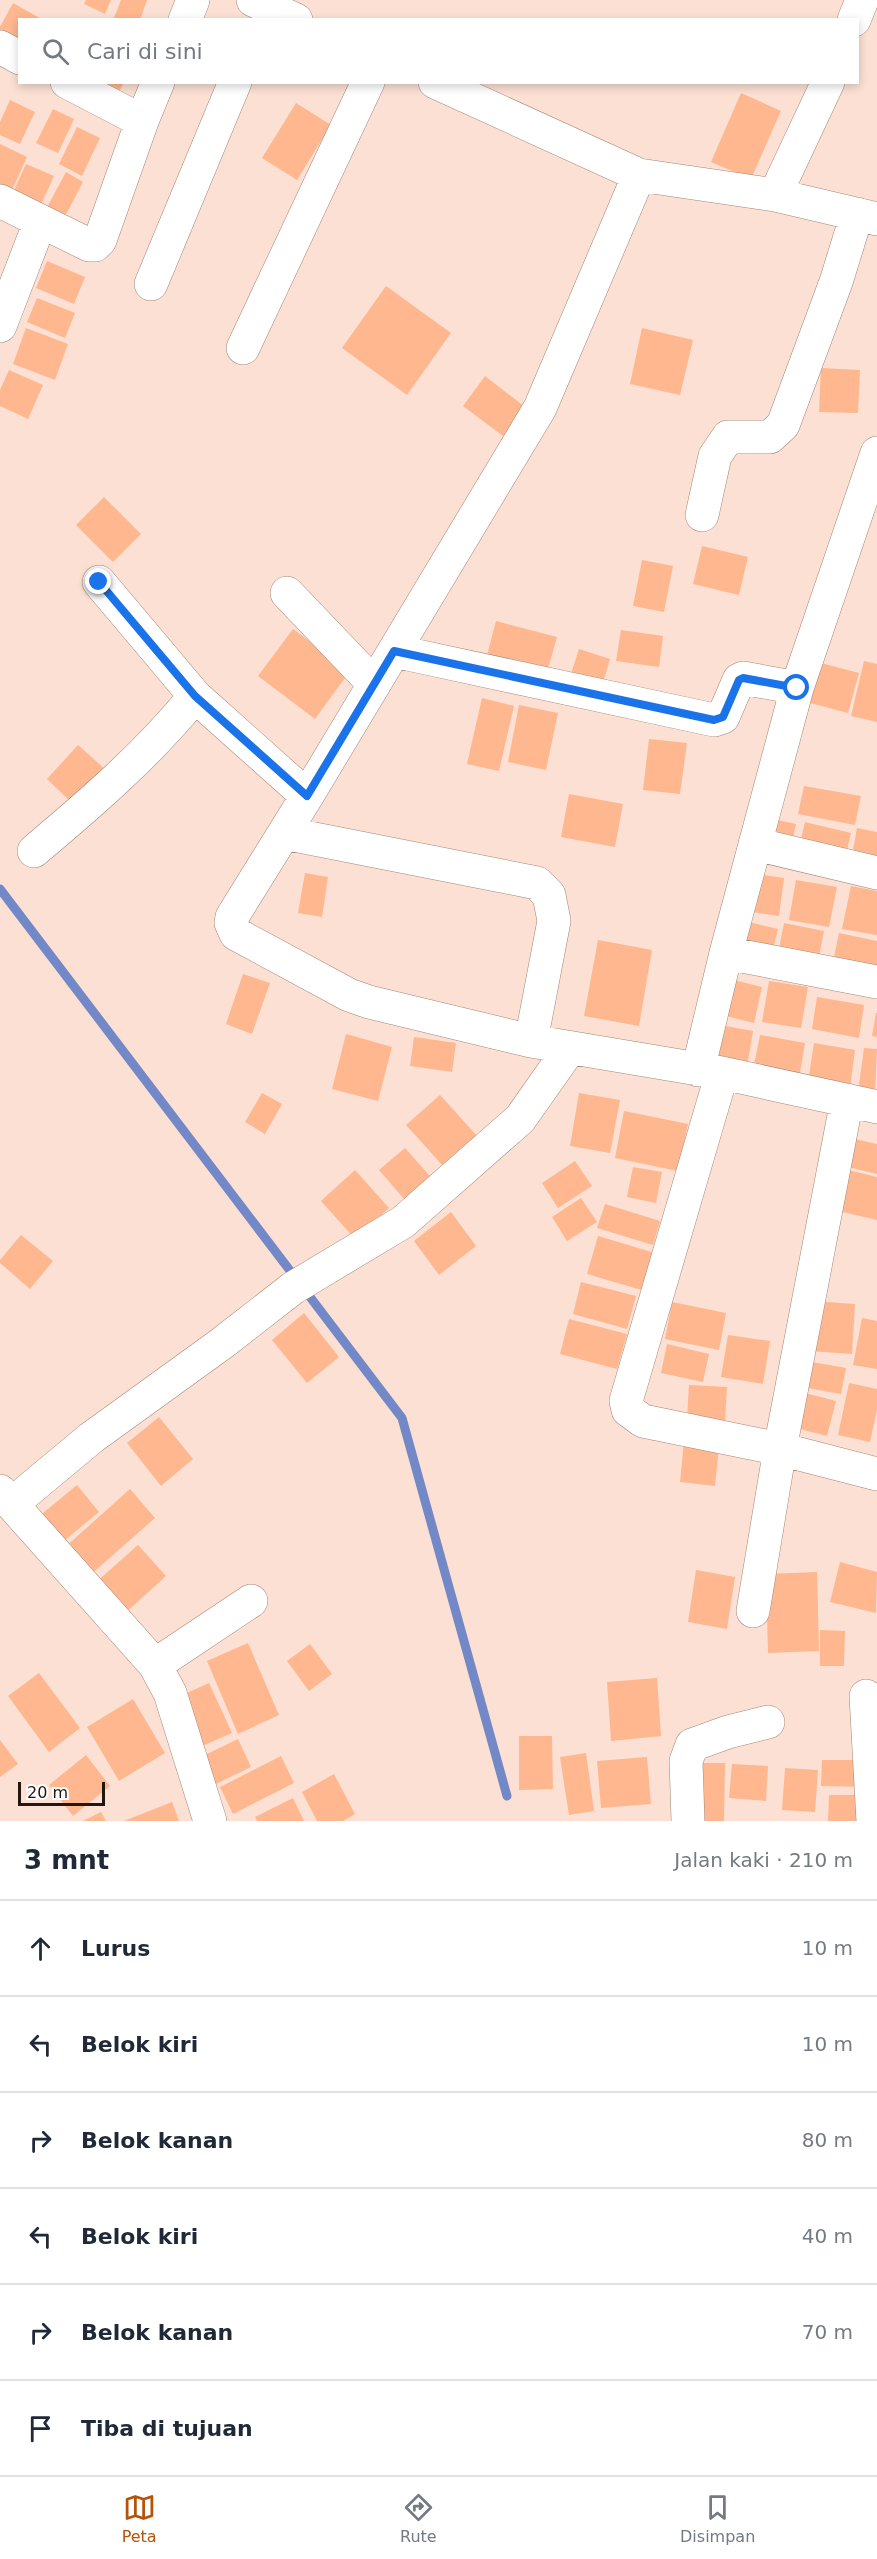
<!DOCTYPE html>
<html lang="id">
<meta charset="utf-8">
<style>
body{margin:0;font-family:"DejaVu Sans",sans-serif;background:#f6f6f7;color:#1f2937}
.scale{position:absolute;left:18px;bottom:15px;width:87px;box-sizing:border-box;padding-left:6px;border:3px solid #221610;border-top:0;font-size:16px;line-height:21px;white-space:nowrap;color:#221610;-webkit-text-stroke:4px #fff;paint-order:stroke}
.stop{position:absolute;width:18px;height:18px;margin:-14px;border:4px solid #1a73e8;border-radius:50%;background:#fff}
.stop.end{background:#1a73e8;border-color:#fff;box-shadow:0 2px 6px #0008}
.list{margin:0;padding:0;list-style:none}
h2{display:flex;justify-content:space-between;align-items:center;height:78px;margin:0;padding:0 24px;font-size:26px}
h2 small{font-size:20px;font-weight:400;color:#747a83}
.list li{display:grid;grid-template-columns:39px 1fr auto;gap:18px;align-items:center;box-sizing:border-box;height:96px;padding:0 24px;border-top:2px solid #e0e1e3}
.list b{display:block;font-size:22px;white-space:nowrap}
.list em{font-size:20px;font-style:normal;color:#747a83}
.icon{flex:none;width:33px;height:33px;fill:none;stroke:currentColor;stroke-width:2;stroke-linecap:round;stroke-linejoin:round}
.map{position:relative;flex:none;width:877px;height:1821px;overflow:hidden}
.search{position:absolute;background:#fff;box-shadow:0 3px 9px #0003;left:18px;right:18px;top:18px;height:66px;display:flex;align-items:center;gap:15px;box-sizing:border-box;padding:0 21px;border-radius:0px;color:#747a83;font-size:22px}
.sheet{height:654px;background:#fff}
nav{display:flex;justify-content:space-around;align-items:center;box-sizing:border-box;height:84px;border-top:2px solid #e0e1e3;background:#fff;font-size:16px;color:#747a83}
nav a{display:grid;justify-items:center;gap:3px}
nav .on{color:#b45309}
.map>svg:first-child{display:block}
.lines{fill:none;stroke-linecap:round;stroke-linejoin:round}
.stream{stroke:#7388c7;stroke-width:9}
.building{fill:#feb78f}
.minor-casing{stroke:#a48676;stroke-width:34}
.minor{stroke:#fff;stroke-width:33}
.route{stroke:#1a73e8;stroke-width:8}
</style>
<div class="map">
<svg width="877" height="1821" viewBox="0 0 877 1821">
<rect width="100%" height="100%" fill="#fbe0d3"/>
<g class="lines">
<path class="stream" d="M0,889l402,529 105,378"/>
</g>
<path class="building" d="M86,0h25l-6,14 -21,-10z
M121,0h26l-7,20 -26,-2z
M13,3l30,17h-23v25l-20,-10v-8z
M93,82h31l-8,16z
M741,93l40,18 -30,68 -40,-17z
M10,100l25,12 -15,32 -20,-9v-13z
M296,103l35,22 -34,55 -35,-22z
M53,109l21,10 -16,34 -22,-10z
M77,127l23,11 -18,38 -23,-12z
M0,144l27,13 -15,33 -12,-6z
M26,164l28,12 -15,33 -28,-12z
M66,172l17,10 -21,40 -18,-9z
M47,261l38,16 -11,27 -38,-16z
M386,286l65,47 -44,62 -65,-47z
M37,298l38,15 -10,25 -38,-16z
M26,328l42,16 -13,36 -42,-16z
M642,328l51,12 -13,55 -50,-11z
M821,368l39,2 -2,43 -39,-1z
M9,370l34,15 -15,34 -28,-13v-16z
M485,376l40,31 -22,29 -40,-30z
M104,497l37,37 -28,28 -37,-37z
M702,546l46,11 -9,38 -46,-11z
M642,560l31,6 -9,46 -31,-6z
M496,621l61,16 -12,43 -60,-17z
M293,629l57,42 -35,48 -57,-43z
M621,630l42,6 -4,31 -43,-6z
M579,649l31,10 -10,34 -32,-10z
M864,661l13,3v58l-26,-6z
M821,663l38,10 -11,40 -38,-10z
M482,698l32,8 -15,65 -32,-7z
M519,705l39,8 -12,57 -38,-8z
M649,739l38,4 -7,51 -37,-4z
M78,745l28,25 -32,35 -27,-26z
M804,786l57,10 -6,29 -57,-11z
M569,794l54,10 -8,43 -54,-10z
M768,818l28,6 -5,23 -29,-8z
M805,822l46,11 -7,29 -46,-10z
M857,828l20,4v34l-26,-5z
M305,873l23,4 -6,40 -24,-4z
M751,873l33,5 -5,38 -33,-5z
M796,880l41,7 -8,40 -40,-7z
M851,886l26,5v44l-35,-6z
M744,921l34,8 -7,28 -33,-8z
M784,923l40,8 -6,31 -40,-8z
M839,933l38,8v30l-44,-9z
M598,940l54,10 -13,76 -55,-10z
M243,974l27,9 -18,51 -26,-10z
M730,979l32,8 -8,36 -32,-8z
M769,981l39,6 -7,41 -39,-6z
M817,997l47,8 -5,33 -47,-9z
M876,1013h1v24l-5,-1z
M715,1024l38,7 -7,42 -38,-6z
M346,1034l46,13 -14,54 -46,-12z
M760,1035l45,8 -7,41 -46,-9z
M414,1037l42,6 -4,29 -42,-6z
M814,1043l41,7 -5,38 -42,-6z
M864,1048l13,1 -2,45 -17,-2z
M262,1093l20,11 -17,30 -20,-12z
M579,1093l41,7 -10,53 -40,-7z
M440,1095l38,42 -34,30 -38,-42z
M624,1111l64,13 -10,47 -63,-13z
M855,1139l22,5v30l-29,-7z
M405,1148l32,36 -26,23 -32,-37z
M575,1161l17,25 -34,22 -16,-25z
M633,1167l29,5 -6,31 -29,-6z
M844,1169l33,8v43l-43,-10z
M355,1170l34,38 -34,31 -34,-38z
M581,1198l16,24 -30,19 -15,-24z
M605,1204l55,17 -7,24 -56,-17z
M451,1212l25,34 -37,29 -25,-34z
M21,1235l32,26 -23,28 -30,-26v-3z
M598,1236l57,17 -10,38 -58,-17z
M581,1282l55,14 -9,33 -54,-15z
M812,1301l43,3 -3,50 -43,-3z
M672,1302l54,11 -7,37 -54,-11z
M304,1313l35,44 -32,26 -35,-43z
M862,1318l15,3v48l-24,-4z
M569,1319l58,15 -10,35 -57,-15z
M728,1335l42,6 -7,43 -42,-7z
M667,1344l42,10 -6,28 -42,-9z
M801,1360l45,8 -5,26 -45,-8z
M849,1383l28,6v21l-7,32 -32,-7z
M689,1385l38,2 -2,34 -38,-3z
M797,1391l39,10 -9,35 -39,-10z
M159,1417l34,42 -32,27 -34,-43z
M684,1442l35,4 -4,40 -35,-4z
M77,1485l22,27 -40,33 -22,-27z
M130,1489l25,29 -67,59 -25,-28z
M138,1545l28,31 -44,40 -28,-32z
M840,1562l37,10 -1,41 -46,-11z
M696,1570l39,7 -8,52 -39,-7z
M817,1572l2,79 -51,2 -2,-79z
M820,1630l25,1 -1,35h-24z
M248,1643l31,72 -41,19 -31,-73z
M310,1644l22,30 -23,17 -22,-30z
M39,1673l41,55 -31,24 -41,-56z
M657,1678l4,58 -50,5 -4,-59z
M209,1683l23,50 -32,14 -22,-50z
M133,1699l32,54 -46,28 -32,-54z
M519,1736h33l1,53 -34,1z
M238,1739l13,28 -35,17 -13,-28z
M0,1740l18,24 -18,13z
M586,1753l8,58 -25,4 -9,-58z
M86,1755l24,31 -37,30 -24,-31z
M281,1756l13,27 -61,31 -13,-27z
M647,1757l4,47 -50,4 -4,-47z
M822,1760h42v27l-43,-1z
M694,1763h31l-1,58h-31z
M732,1764l36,2 -2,35 -37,-3z
M785,1768l33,2 -3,42 -33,-2z
M334,1774l21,40 -12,7h-26l-15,-29z
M829,1795h30v26h-31z
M293,1798l11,23h-47l-2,-4z
M172,1802l7,19h-55z
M101,1812l5,9h-23z"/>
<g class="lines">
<defs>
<path id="minor" d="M253,0l43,20
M185,20l8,-20
M854,20l8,-20
M0,47l20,11
M67,82l75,39
M435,82l204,93 136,20 102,24
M639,175l-99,233 -233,388 -75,121 -1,6 5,11 113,61 20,7 162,39 191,32 155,34
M775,195l53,-113
M0,201l89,44h6l5,-5 42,-119 16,-39
M151,284l84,-202
M0,326l40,-104
M243,348l125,-266
M702,515l13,-59 13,-19h42l13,-12 53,-143 21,-68
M99,582l96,114 112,100
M287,593l87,91
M394,651l320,69 9,-3 16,-37 4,-2 54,10
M284,833l253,50 12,12 5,26 -23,120
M755,844l122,29
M34,851c57,-48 114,-97 161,-155
M726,953l151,29
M698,1070l28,-117 71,-265 80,-235
M722,1073l-96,328 2,9 15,11 137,28 97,25
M0,1491l155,174 15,28 40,128
M13,1503l78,-65 130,-94 72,-56 110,-66 117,-103 50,-71
M753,1611l27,-162 67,-349
M155,1665l96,-64
M866,1696l7,125
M688,1821l-2,-60 6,-16 36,-13 40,-10"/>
</defs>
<use href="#minor" class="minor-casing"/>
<use href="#minor" class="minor"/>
</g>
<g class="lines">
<path class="route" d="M99,582l96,114 112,100 87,-145 320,69 9,-3 16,-37 4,-2 54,10"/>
</g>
</svg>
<div class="scale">20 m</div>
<div class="stop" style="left:797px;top:688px"></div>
<div class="stop end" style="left:99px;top:582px"></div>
<div class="search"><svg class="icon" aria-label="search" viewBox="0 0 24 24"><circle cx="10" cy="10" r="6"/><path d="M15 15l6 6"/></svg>Cari di sini</div>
</div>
<section class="sheet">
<h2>3 mnt<small>Jalan kaki · 210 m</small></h2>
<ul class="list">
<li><svg class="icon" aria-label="ahead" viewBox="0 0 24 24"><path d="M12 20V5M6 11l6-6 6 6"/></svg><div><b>Lurus</b></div><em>10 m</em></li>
<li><svg class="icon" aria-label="left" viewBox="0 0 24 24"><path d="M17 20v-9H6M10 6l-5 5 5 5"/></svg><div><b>Belok kiri</b></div><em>10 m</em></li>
<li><svg class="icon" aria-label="right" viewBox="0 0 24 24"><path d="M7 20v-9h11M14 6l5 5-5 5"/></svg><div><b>Belok kanan</b></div><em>80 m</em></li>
<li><svg class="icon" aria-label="left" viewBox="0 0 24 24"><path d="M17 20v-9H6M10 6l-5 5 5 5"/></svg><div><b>Belok kiri</b></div><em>40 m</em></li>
<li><svg class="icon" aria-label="right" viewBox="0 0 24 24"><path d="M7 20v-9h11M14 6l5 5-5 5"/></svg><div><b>Belok kanan</b></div><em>70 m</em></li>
<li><svg class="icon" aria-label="arrive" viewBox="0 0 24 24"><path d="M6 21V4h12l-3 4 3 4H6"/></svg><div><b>Tiba di tujuan</b></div></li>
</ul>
</section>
<nav>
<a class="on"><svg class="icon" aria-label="map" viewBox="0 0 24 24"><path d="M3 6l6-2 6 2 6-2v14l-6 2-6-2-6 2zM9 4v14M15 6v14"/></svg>Peta</a>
<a><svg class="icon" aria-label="directions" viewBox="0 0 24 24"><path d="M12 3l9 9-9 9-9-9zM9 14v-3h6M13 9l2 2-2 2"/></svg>Rute</a>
<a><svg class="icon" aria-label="saved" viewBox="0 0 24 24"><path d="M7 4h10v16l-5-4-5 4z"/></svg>Disimpan</a>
</nav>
